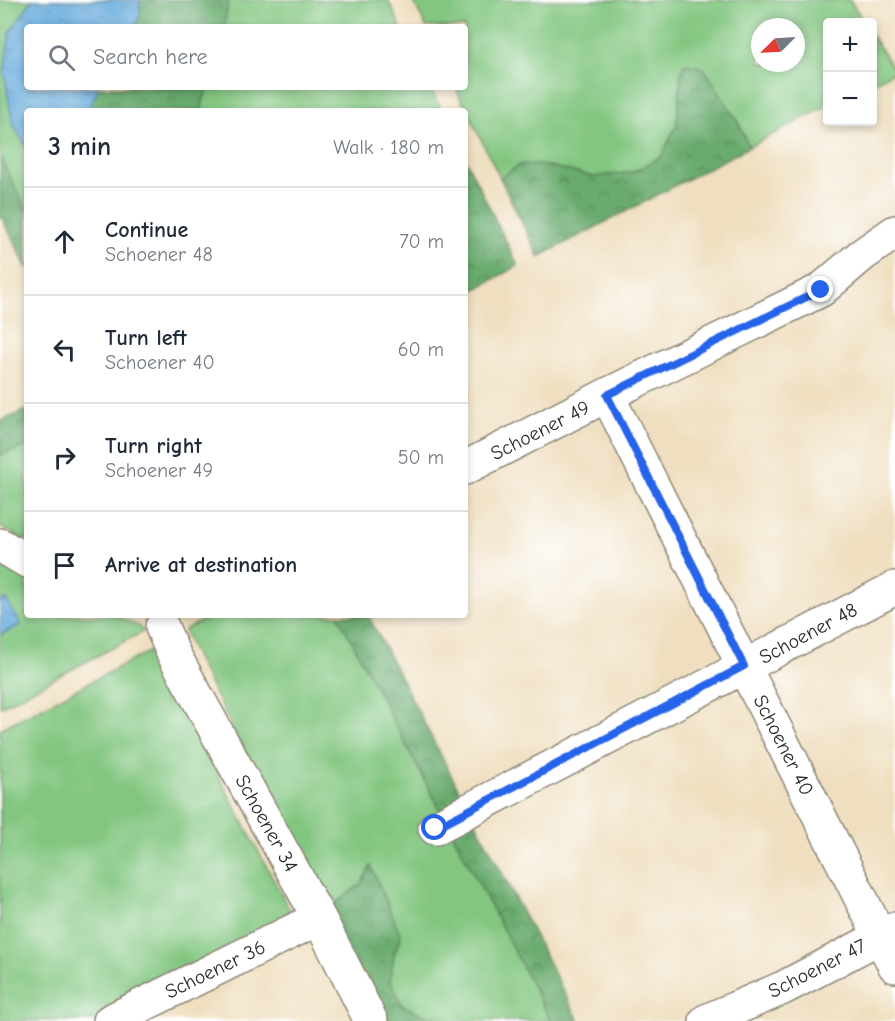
<!DOCTYPE html>
<meta charset="utf-8">
<style>
body{margin:0;font-family:"Comic Neue",sans-serif;background:#f6f6f7;color:#1f2937}
.controls{position:absolute;right:18px;top:18px;display:grid;overflow:hidden;border-radius:6px;box-shadow:0 3px 9px #0003}
.controls button{width:54px;height:54px;display:grid;place-items:center;padding:0;border:0;border-bottom:2px solid #e0e1e3;background:#fff;color:#1f2937;font:30px sans-serif}
.compass{position:absolute;left:751px;top:18px;width:54px;height:54px;border-radius:50%;background:#fff;box-shadow:0 3px 9px #0003;rotate:246deg}
.stop{position:absolute;width:18px;height:18px;margin:-14px;border:4px solid #2563eb;border-radius:50%;background:#fff}
.stop.end{background:#2563eb;border-color:#fff;box-shadow:0 2px 6px #0008}
.list{margin:0;padding:0;list-style:none}
h2{display:flex;justify-content:space-between;align-items:center;height:78px;margin:0;padding:0 24px;font-size:26px}
h2 small{font-size:20px;font-weight:400;color:#747a83}
.list li{display:grid;grid-template-columns:39px 1fr auto;gap:18px;align-items:center;box-sizing:border-box;height:108px;padding:0 24px;border-top:2px solid #e0e1e3}
.list b{display:block;font-size:22px;white-space:nowrap}
.list p{margin:0;font-size:20px;white-space:nowrap;color:#747a83}
.list em{font-size:20px;font-style:normal;color:#747a83}
.icon{flex:none;width:33px;height:33px;fill:none;stroke:currentColor;stroke-width:2;stroke-linecap:round;stroke-linejoin:round}
.map{position:relative;flex:none;width:895px;height:1021px;overflow:hidden}
.search{position:absolute;background:#fff;box-shadow:0 3px 9px #0003;left:24px;top:24px;width:444px;height:66px;display:flex;align-items:center;gap:15px;box-sizing:border-box;padding:0 21px;border-radius:6px;color:#747a83;font-size:22px}
.panel{position:absolute;background:#fff;box-shadow:0 3px 9px #0003;left:24px;top:108px;width:444px;height:510px;border-radius:6px}
.map>svg:first-child{display:block}
.grass{fill:#82c680;stroke:#567856;stroke-width:1.5;fill-rule:evenodd}
.forest{fill:url(#forest-crowns);stroke:#4a6b4c;stroke-width:1.5}
.water{fill:url(#water-ripples);stroke:#486a83;stroke-width:1.5}
.lines{fill:none;stroke-linecap:round;stroke-linejoin:round}
.minor-casing{stroke:#8d8576;stroke-width:36}
.minor{stroke:#fff;stroke-width:33}
.route{stroke:#2563eb;stroke-width:8}
.labels{text-anchor:middle;stroke-width:5;stroke-linejoin:round;paint-order:stroke}
.street-label{font-size:20px;fill:#2b2b2b;stroke:#fff}
</style>
<div class="map">
<svg width="895" height="1021" viewBox="0 0 895 1021">
<defs>
<pattern id="forest-crowns" width="20" height="18" patternUnits="userSpaceOnUse" patternTransform="scale(1.5)"><rect width="20" height="18" fill="#69ab6e"/><path d="M2 6a3 3 0 1 1 6 0M12 15a3 3 0 1 1 6 0" fill="none" stroke="#578b5b"/></pattern>
<pattern id="water-ripples" width="26" height="14" patternUnits="userSpaceOnUse" patternTransform="scale(1.5)"><rect width="26" height="14" fill="#65aadb"/><path d="M2 4q2-2 4 0t4 0M15 11q2-2 4 0t4 0" fill="none" stroke="#538bb2"/></pattern>
</defs>
<rect width="100%" height="100%" fill="#fff"/>
<filter id="ink" filterUnits="userSpaceOnUse"><feTurbulence type="fractalNoise" baseFrequency=".0167" numOctaves="2"/><feDisplacementMap in="SourceGraphic" scale="12" xChannelSelector="R" yChannelSelector="G"/><feConvolveMatrix kernelMatrix="1 2 1 2 8 2 1 2 1" color-interpolation-filters="sRGB"/></filter>
<filter id="wash" filterUnits="userSpaceOnUse"><feTurbulence type="fractalNoise" baseFrequency=".008" numOctaves="4" result="noise"/><feDisplacementMap in="SourceGraphic" scale="24" xChannelSelector="R" yChannelSelector="G"/><feGaussianBlur stdDeviation="1.35" result="paint"/><feColorMatrix in="noise" values="0 0 0 0 0 0 0 0 0 0 0 0 0 0 0 0 0 1.4 0 .05"/><feComposite in="paint" operator="in"/></filter>
<g filter="url(#wash)">
<rect width="100%" height="100%" fill="#efdfc0"/>
<path class="grass" d="M0,0h32l-7,12 -13,110 15,27v63l-27,-56z
M140,0h248l13,27h-266z
M413,0h437l14,22h-36l-1,84 -78,41 -11,-25 -34,-54 -20,-4 -3,10 -4,50 -16,33 -28,15 -39,5 -45,-11 -28,-2 -21,14 -45,-91h10v-60h-39zM760,27h36v36h-36z
M872,36l23,35 -22,12h-1z
M99,87h331l12,24h-354z
M27,446v95l-27,-14v-72z
M0,560l27,13v42h88l25,12 3,5 -143,75v-72l21,-10 -15,-26 -6,3z
M213,615h125l213,406h-103l-24,-6 -21,-9 -13,-25 4,-27 7,-18 -31,-69 -9,17 -34,26 -131,-252 -12,-28z
M152,650l143,270 -197,101h-98v-292z"/>
<path class="forest" d="M84,0h145l-5,27h-152z
M684,64l20,4 34,54 11,25 -210,110 -39,-79 21,-14 28,2 45,11 39,-5 28,-15 16,-33 4,-50z
M40,87h167l-6,24h-151z
M0,156l27,56v56l-27,-54z
M465,158l53,108 -53,29z
M27,410v36l-27,9v-34z
M338,615h30l211,406h-28z
M371,866l30,70 -7,18 -4,27 13,25 21,9 24,6h-63l-58,-111 34,-26z"/>
<path class="water" d="M32,0h108v15l-5,12h-108v60h72l-11,24h-61v38l-15,-27 -8,-50 6,-40z
M6,599l15,26 -21,10v-33z"/>
</g>
<g filter="url(#ink)">
<g class="lines">
<defs>
<path id="minor" d="M607,395l288,571
M465,468l142,-73 214,-105 41,-35 33,-23
M0,545l27,16
M162,627l11,26 146,265 52,103
M435,828l460,-240
M110,1021l209,-103
M706,1021l77,-33 112,-59"/>
</defs>
<use href="#minor" class="minor-casing"/>
<use href="#minor" class="minor"/>
</g>
</g>
<g class="lines" filter="url(#ink)">
<path class="route" d="M435,828l309,-162 -137,-271 214,-105"/>
</g>
<g class="labels">
<g class="street-label">
<text transform="translate(540 430) rotate(-27)" y="7">Schoener 49</text>
<text transform="translate(808 633) rotate(-28)" y="7">Schoener 48</text>
<text transform="translate(784 745) rotate(63)" y="7">Schoener 40</text>
<text transform="translate(267 823) rotate(61)" y="7">Schoener 34</text>
<text transform="translate(817 968) rotate(-27)" y="7">Schoener 47</text>
<text transform="translate(215 969) rotate(-26)" y="7">Schoener 36</text>
</g>
</g>
</svg>
<div class="controls">
<button>+</button>
<button>−</button>
</div>
<svg class="compass" viewBox="-18 -18 36 36"><path d="M0-13l5 13h-10z" fill="#e53935"/><path d="M0 13l5-13h-10z" fill="#747a83"/></svg>
<div class="stop" style="left:435px;top:828px"></div>
<div class="stop end" style="left:821px;top:290px"></div>
<div class="search"><svg class="icon" aria-label="search" viewBox="0 0 24 24"><circle cx="10" cy="10" r="6"/><path d="M15 15l6 6"/></svg>Search here</div>
<section class="panel">
<h2>3 min<small>Walk · 180 m</small></h2>
<ul class="list">
<li><svg class="icon" aria-label="ahead" viewBox="0 0 24 24"><path d="M12 20V5M6 11l6-6 6 6"/></svg><div><b>Continue</b><p>Schoener 48</p></div><em>70 m</em></li>
<li><svg class="icon" aria-label="left" viewBox="0 0 24 24"><path d="M17 20v-9H6M10 6l-5 5 5 5"/></svg><div><b>Turn left</b><p>Schoener 40</p></div><em>60 m</em></li>
<li><svg class="icon" aria-label="right" viewBox="0 0 24 24"><path d="M7 20v-9h11M14 6l5 5-5 5"/></svg><div><b>Turn right</b><p>Schoener 49</p></div><em>50 m</em></li>
<li><svg class="icon" aria-label="arrive" viewBox="0 0 24 24"><path d="M6 21V4h12l-3 4 3 4H6"/></svg><div><b>Arrive at destination</b></div></li>
</ul>
</section>
</div>
